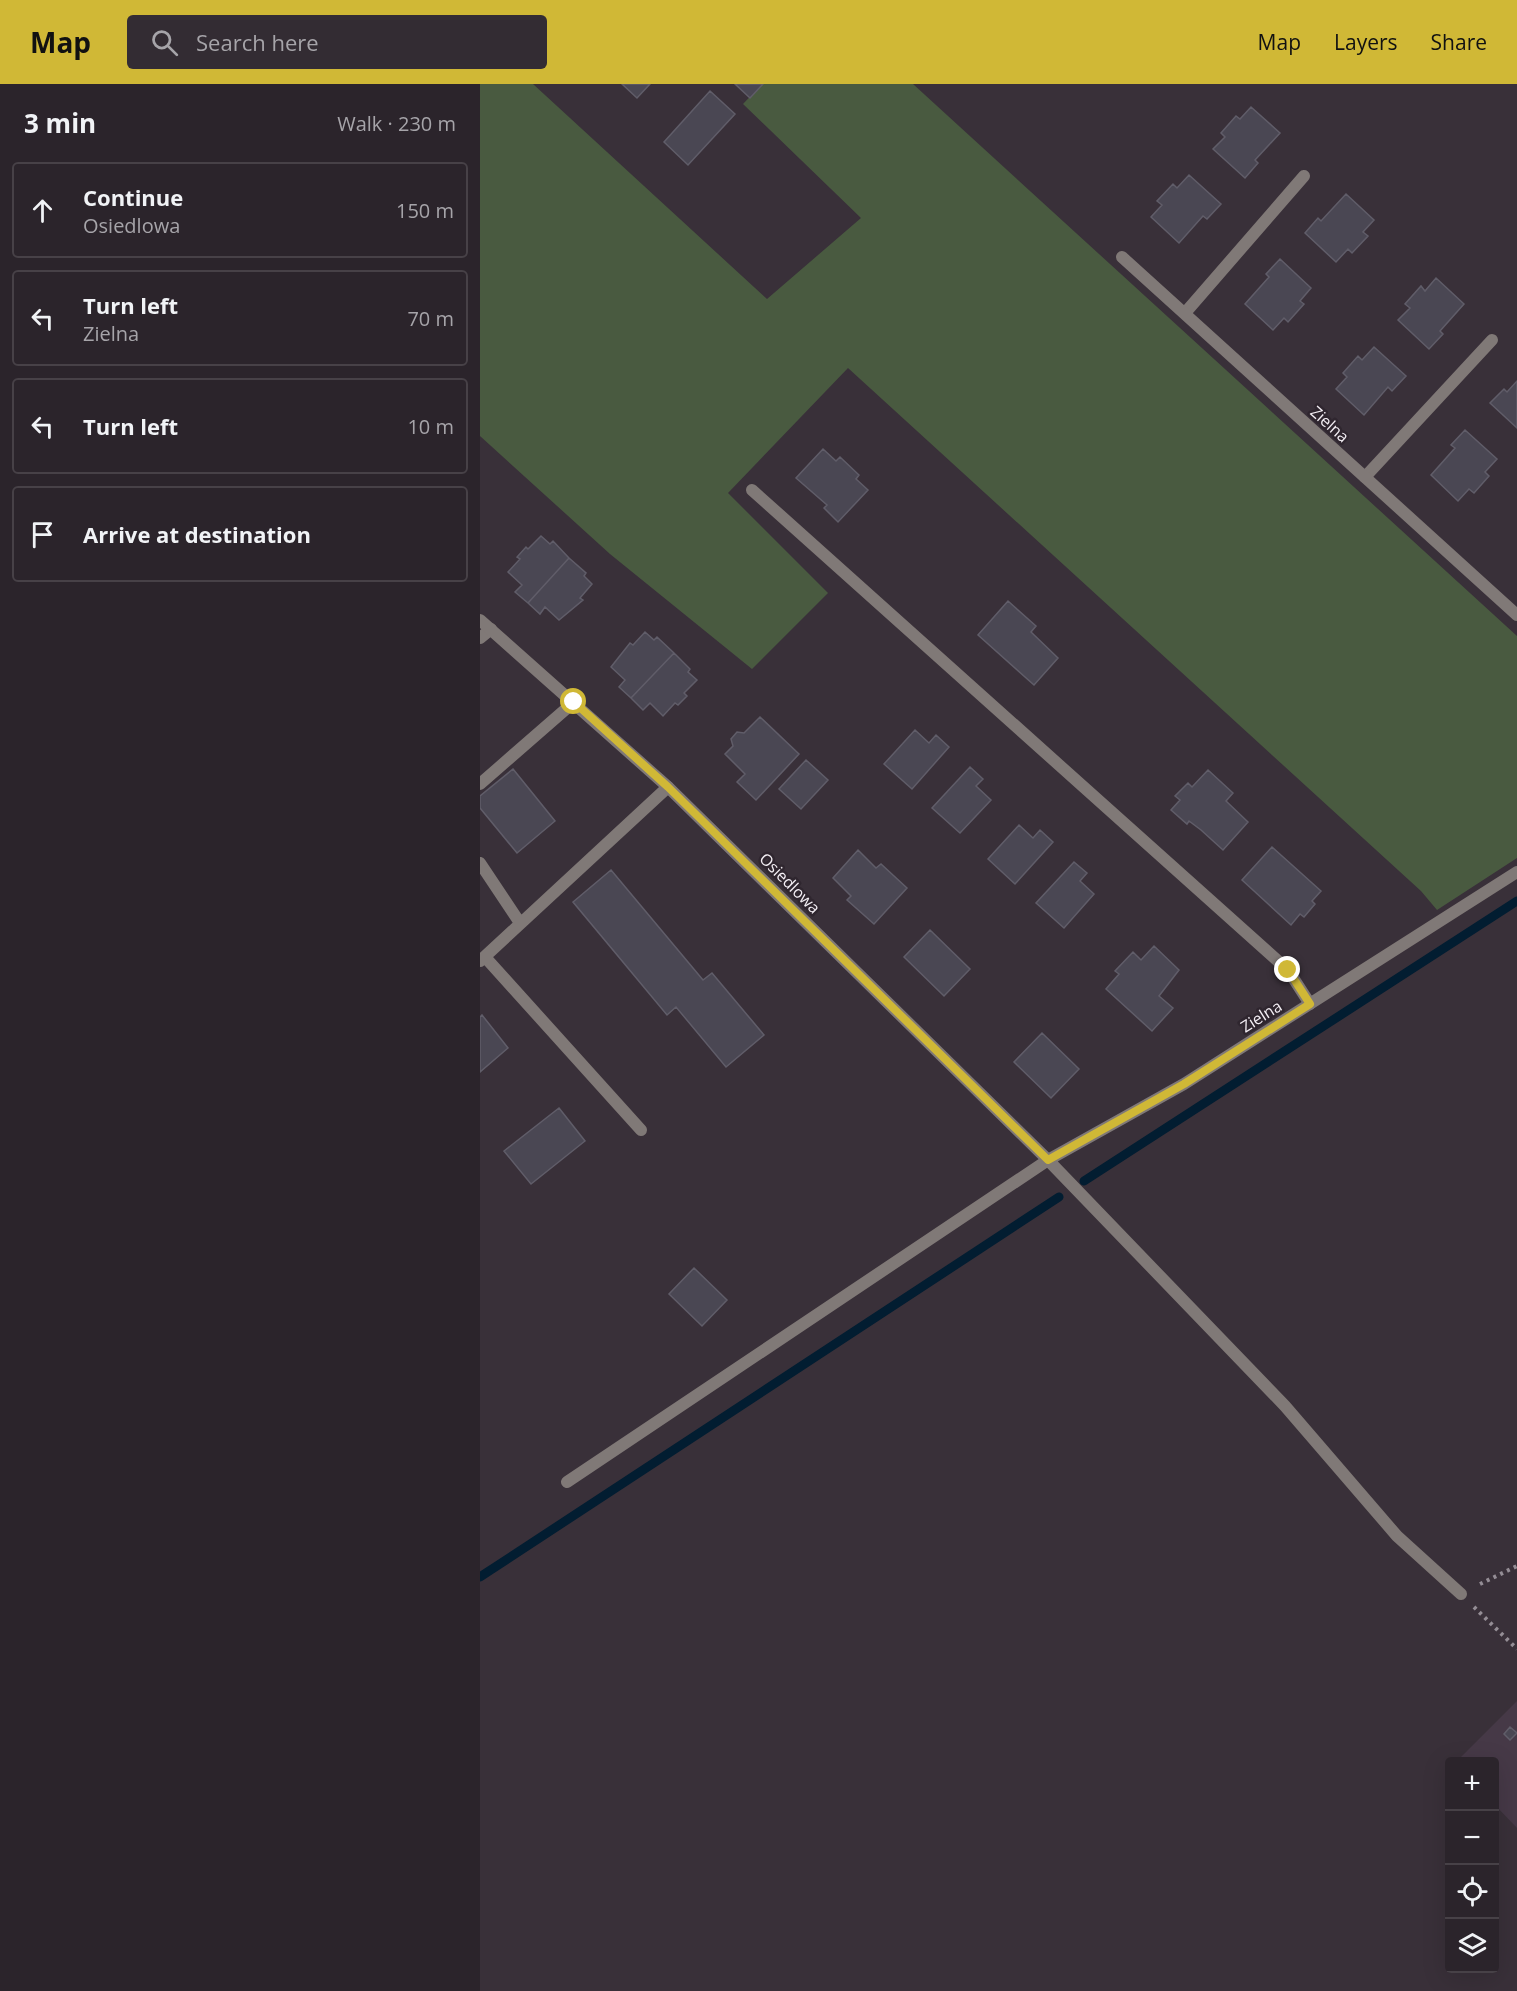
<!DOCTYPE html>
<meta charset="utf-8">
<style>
body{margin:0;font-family:"Open Sans",sans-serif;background:#332c33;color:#f1f3f6}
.controls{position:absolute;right:18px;bottom:18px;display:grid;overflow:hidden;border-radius:6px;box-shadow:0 6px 24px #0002}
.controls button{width:54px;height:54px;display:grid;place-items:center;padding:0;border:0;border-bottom:2px solid #474147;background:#2b242b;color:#f1f3f6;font:30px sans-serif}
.stop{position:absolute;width:18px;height:18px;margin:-14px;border:4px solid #d0b836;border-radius:50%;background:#fff}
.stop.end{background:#d0b836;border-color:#fff;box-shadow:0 2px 6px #0008}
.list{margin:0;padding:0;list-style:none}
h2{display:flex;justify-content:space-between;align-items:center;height:78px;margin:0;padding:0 24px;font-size:26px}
h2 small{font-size:20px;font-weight:400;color:#a6a4a9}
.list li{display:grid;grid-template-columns:39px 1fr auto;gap:18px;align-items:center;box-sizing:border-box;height:96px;margin:0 12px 12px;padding:0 12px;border:2px solid #474147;border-radius:6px}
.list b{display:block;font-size:22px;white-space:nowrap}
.list p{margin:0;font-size:20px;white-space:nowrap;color:#a6a4a9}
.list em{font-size:20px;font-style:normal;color:#a6a4a9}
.icon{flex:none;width:33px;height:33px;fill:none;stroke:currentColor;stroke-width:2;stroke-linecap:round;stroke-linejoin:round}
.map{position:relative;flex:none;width:1037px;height:1907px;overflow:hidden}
header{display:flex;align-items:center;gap:36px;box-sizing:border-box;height:84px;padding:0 30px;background:#d0b836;color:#111}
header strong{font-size:28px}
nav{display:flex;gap:33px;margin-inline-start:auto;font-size:21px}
.search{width:420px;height:54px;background:#332c33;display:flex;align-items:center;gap:15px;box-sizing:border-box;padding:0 21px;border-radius:6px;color:#a6a4a9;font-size:22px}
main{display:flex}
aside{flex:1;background:#2b242b}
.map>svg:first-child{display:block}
.built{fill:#463947}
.green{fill:#495a40}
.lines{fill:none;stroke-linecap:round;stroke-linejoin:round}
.stream{stroke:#021d31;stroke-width:9}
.building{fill:#4a4753;stroke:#605d69;stroke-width:1.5}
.path{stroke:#948d95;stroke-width:4;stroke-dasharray:3 4.5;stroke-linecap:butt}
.lane{stroke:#807977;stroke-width:12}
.street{stroke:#807977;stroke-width:12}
.route{stroke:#d0b836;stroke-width:8}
.labels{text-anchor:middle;stroke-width:5;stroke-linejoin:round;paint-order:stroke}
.street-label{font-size:16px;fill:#f4eff5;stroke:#2f262f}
</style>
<header>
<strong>Map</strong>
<div class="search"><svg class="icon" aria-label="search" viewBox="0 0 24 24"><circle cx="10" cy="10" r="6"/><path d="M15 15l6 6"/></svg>Search here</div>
<nav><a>Map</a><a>Layers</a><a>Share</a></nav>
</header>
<main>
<aside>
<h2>3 min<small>Walk · 230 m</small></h2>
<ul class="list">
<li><svg class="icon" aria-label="ahead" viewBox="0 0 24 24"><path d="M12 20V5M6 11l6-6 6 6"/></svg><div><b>Continue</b><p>Osiedlowa</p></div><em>150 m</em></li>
<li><svg class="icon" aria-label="left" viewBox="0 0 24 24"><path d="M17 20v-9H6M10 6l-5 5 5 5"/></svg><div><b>Turn left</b><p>Zielna</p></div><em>70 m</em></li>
<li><svg class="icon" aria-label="left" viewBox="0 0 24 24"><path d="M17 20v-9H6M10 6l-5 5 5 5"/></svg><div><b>Turn left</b></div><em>10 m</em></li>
<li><svg class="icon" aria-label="arrive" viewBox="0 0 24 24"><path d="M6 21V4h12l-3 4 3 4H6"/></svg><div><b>Arrive at destination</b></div></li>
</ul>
</aside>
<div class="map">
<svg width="1037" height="1907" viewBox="0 0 1037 1907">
<rect width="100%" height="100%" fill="#393039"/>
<path class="built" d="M1037,1617v127l-22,-23 -1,-43h-38z"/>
<path class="green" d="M0,0h53l234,215 94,-81 -118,-114 19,-20h151l604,552v222l-80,52 -16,-19 -573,-523 -120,125 100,100 -76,76 -142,-115 -130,-118z"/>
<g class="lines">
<path class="stream" d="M604,1097l433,-280
M0,1493l579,-380"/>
</g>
<path class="building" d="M142,0h28l-13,14z
M255,0h28l-13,14z
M230,7l25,23 -47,51 -24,-23z
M771,23l29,26 -25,27 3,3 -13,15 -32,-29 12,-12 -4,-4 15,-17 4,3z
M709,91l32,29 -14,15 -4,-3 -24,27 -28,-26 11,-12 -5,-4 16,-17 4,4z
M866,110l28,26 -11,12 5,4 -16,17 -4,-4 -12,13 -31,-29 13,-15 3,3z
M800,175l31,29 -11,13 4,3 -16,18 -4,-4 -11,12 -28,-26 24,-27 -3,-3z
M956,194l28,26 -24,27 3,3 -14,15 -31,-29 12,-12 -5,-4 16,-18 4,5z
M894,263l32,29 -14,15 -4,-4 -24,28 -28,-26 11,-12 -4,-4 15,-17 4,4z
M1037,297v47l-27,-25 14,-14 3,3z
M985,346l32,29 -12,13 4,4 -15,17 -5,-4 -11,12 -27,-26 24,-27 -4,-3z
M343,365l13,12 4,-4 19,18 -3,4 12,11 -30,32 -14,-14 3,-3 -31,-27z
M61,452l9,8 3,-3 16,17 -41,45 -13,-11 7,-7 -14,-13 12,-13 -3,-2 9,-10 2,2z
M89,474l17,15 -2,3 8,8 -12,14 3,2 -24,20 -14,-13 -5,7 -12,-11z
M528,517l28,25 -5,6 27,26 -24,27 -56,-50z
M165,548l9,8 3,-3 17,16 -43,45 -12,-11 6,-7 -14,-13 19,-24 3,2z
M194,569l16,16 -2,3 9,8 -13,13 3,3 -9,9 -3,-2 -12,13 -13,-13 -7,7 -12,-12z
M280,633l39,37 -43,46 -19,-18 8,-8 -20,-20 8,-8 -2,-7 6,-7 7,1z
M435,646l14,13 7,-8 13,12 -37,42 -28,-25z
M326,676l22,20 -27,29 -22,-20z
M490,683l13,12 -7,7 15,14 -31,33 -28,-25z
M33,685l42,52 -38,32 -37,-45v-12z
M728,686l25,23 -7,8 22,21 -25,28 -22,-20 -12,-9 -2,3 -16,-14 9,-10 -5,-4 13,-13 4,4z
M539,741l14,13 7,-8 13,12 -38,42 -27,-25z
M792,763l49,44 -9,10 3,3 -11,13 -4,-3 -9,11 -49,-45z
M378,766l18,18 5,-4 26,24 -33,36 -27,-24 4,-4 -18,-18z
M594,778l13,11 -7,8 14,13 -30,34 -28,-25z
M131,786l92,110 9,-7 52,62 -38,32 -50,-60 -9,8 -94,-113z
M450,846l40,39 -26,27 -40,-39z
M674,862l25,24 -20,26 14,12 -21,23 -46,-42 13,-15 -4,-3 18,-19 8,8z
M2,931l26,33 -28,24v-55z
M562,949l37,36 -28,29 -37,-36z
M79,1024l26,33 -54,43 -27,-33z
M214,1184l33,32 -25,26 -33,-32z
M1030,1643l7,6 -7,7 -6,-6z"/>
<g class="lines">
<path class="path" d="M1000,1500l37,-18
M994,1523l43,42"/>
<path class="lane" d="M705,229l119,-137
M885,393l127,-137
M272,406l536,480 22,34
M0,554l11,-9
M0,700l94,-82
M0,779l40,60
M5,873l156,173
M0,877l188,-174
M87,1398l481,-322"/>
<path class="street" d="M642,173l395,358
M0,536l188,167 380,373 237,246 112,130 64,58
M568,1076l136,-76 333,-212"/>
</g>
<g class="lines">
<path class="route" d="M94,618l94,85 380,373 136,-76 126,-80 -22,-34"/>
</g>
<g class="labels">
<g class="street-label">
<text transform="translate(850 340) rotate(42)" y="6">Zielna</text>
<text transform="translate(310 799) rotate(45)" y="6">Osiedlowa</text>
<text transform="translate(781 932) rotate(-32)" y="6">Zielna</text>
</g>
</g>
</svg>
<div class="controls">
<button>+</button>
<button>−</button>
<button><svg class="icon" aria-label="locate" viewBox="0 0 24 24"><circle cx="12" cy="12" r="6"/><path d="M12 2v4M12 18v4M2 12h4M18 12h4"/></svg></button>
<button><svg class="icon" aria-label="layers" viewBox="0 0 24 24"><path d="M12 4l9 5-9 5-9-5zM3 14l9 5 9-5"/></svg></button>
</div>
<div class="stop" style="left:94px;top:618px"></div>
<div class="stop end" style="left:808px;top:886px"></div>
</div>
</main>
